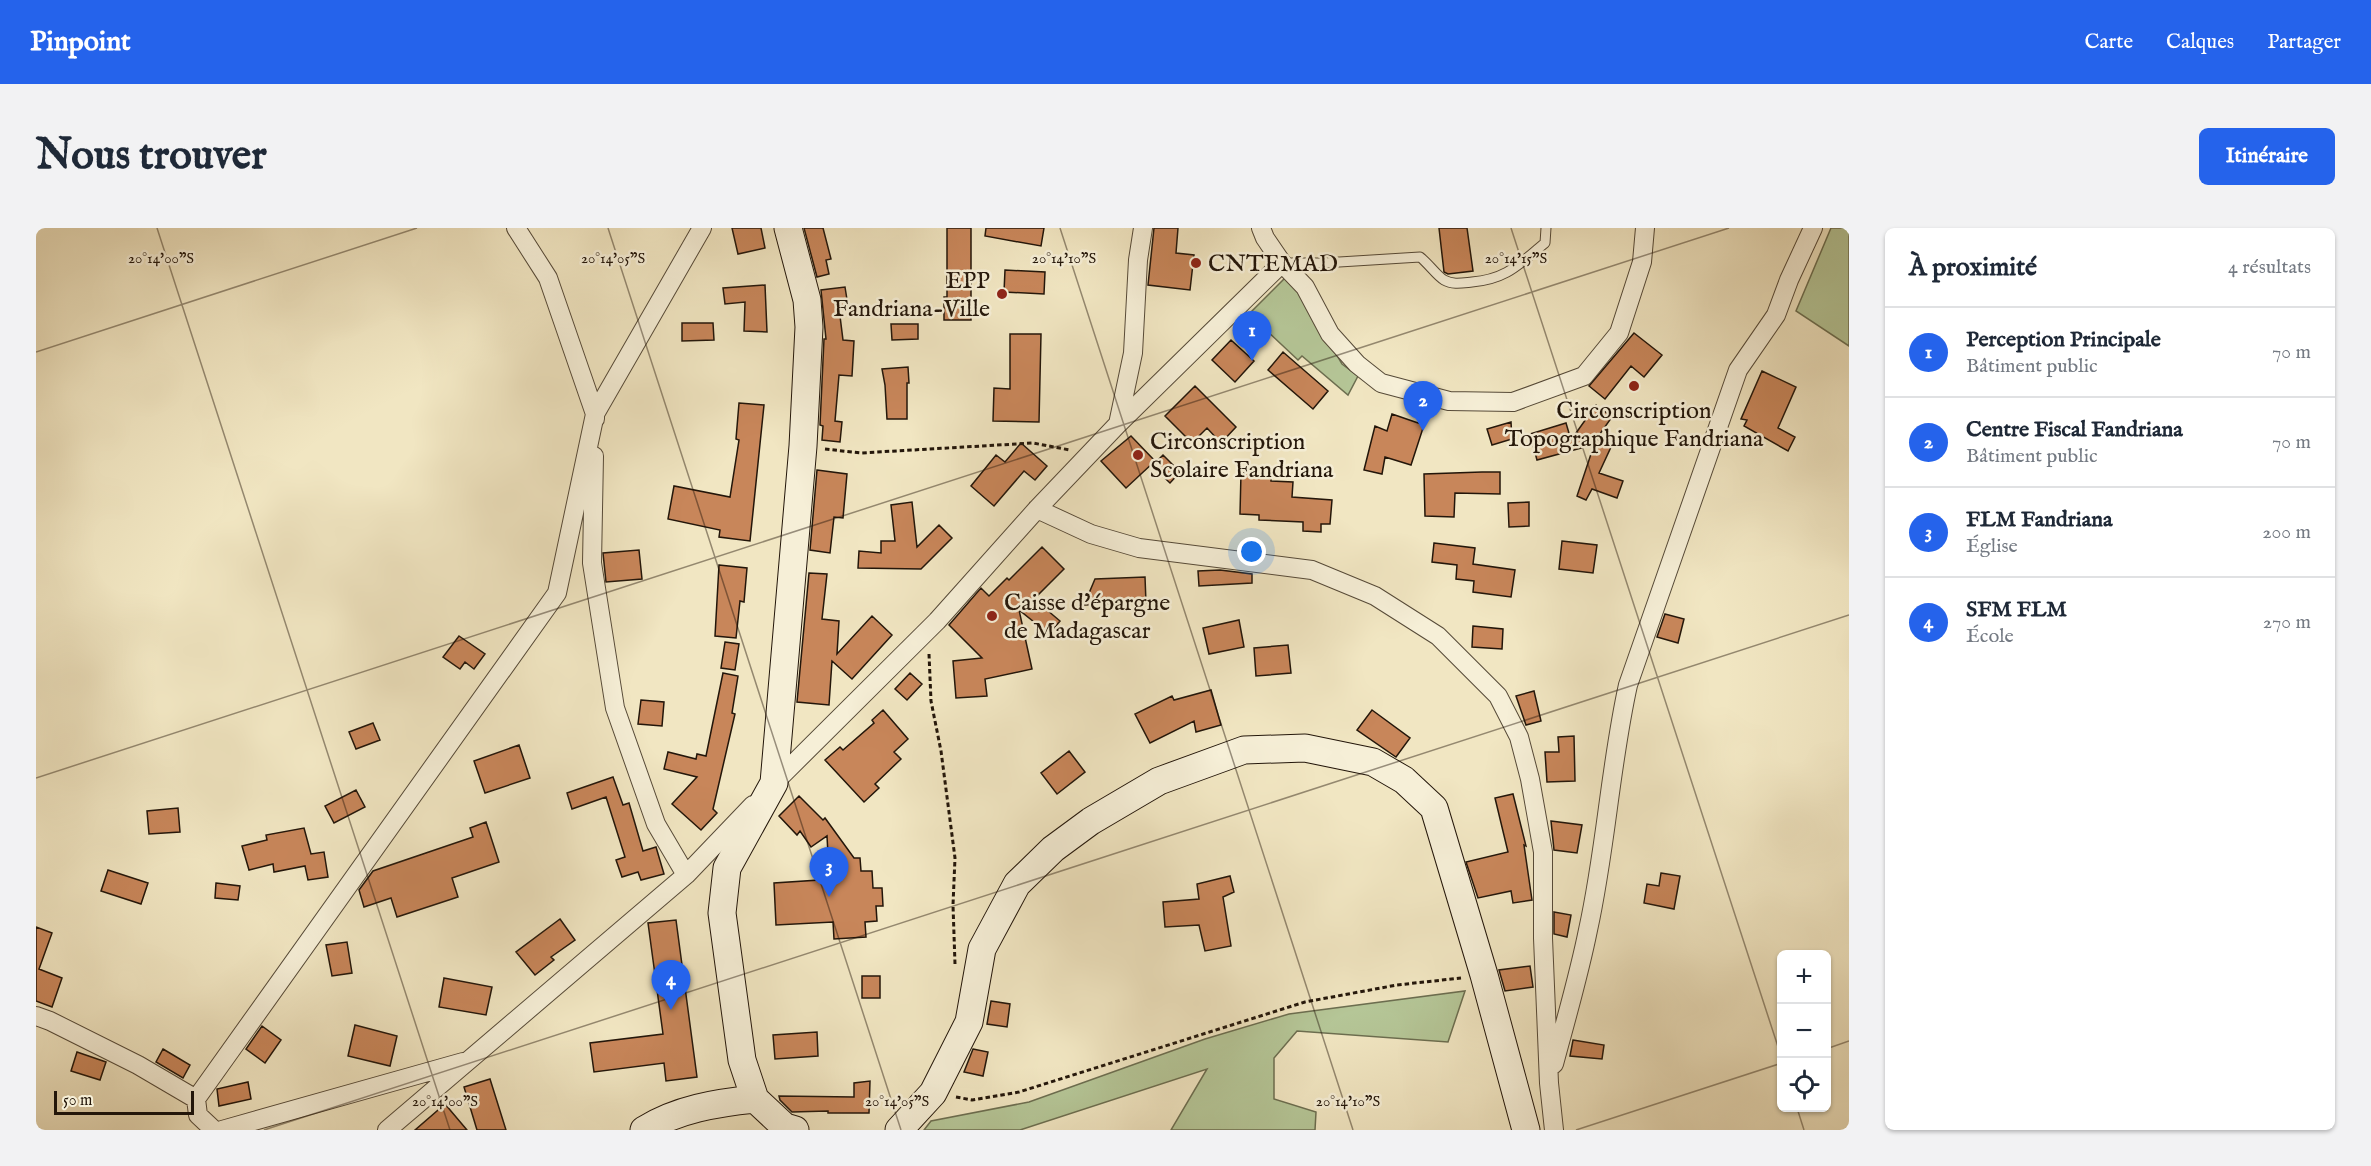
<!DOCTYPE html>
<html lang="fr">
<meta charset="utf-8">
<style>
body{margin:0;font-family:"IM FELL English",serif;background:#f2f2f3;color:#1f2937}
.controls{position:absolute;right:18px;bottom:18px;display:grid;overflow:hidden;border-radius:9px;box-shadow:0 2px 4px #0004}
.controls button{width:54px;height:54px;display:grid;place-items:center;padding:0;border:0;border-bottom:2px solid #e0e1e3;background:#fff;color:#1f2937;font:30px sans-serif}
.scale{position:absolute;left:18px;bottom:15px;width:140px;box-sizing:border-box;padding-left:6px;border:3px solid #23160a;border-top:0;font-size:16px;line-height:21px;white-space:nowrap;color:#23160a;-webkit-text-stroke:4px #f6efd7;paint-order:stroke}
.you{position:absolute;left:1216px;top:324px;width:21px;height:21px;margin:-15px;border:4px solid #fff;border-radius:50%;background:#1a73e8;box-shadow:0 0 0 9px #1a73e833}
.badge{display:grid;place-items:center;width:39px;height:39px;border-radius:50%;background:#2563eb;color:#fff;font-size:20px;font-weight:700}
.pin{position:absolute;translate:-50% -50px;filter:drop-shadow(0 2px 3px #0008)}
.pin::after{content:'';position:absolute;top:32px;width:21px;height:18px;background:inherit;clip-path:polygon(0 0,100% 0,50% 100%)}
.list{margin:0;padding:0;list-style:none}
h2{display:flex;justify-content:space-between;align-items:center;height:78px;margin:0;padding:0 24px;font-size:26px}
h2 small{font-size:20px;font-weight:400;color:#747a83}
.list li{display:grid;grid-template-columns:39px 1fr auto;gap:18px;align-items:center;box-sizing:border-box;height:90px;padding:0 24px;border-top:2px solid #e0e1e3}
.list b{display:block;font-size:22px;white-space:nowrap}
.list p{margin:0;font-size:20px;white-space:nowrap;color:#747a83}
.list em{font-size:20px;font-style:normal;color:#747a83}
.icon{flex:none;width:33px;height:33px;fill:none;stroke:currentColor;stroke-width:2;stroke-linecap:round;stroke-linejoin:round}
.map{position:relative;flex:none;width:1813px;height:902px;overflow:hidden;border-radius:9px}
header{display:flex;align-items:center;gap:36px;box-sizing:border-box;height:84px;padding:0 30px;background:#2563eb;color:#fff}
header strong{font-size:28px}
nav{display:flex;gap:33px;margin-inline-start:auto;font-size:21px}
.intro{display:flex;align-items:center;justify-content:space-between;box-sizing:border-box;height:144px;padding:0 36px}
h1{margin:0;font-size:42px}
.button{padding:15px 27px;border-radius:9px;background:#2563eb;color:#fff;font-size:21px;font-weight:700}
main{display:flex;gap:36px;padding:0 36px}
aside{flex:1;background:#fff;border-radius:9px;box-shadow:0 2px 4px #0004}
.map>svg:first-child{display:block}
.green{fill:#b5c697;stroke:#6c6e50;stroke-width:1.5}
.building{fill:#c8865a;stroke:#23160a;stroke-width:1.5}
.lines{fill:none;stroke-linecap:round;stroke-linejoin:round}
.lane-casing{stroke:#564a38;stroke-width:11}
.street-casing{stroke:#564a38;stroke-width:20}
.secondary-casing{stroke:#23160a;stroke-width:29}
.path{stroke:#23160a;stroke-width:3;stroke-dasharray:4.5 3;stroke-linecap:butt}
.lane{stroke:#f6efd7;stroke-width:9}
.street{stroke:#f6efd7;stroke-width:18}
.secondary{stroke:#f6efd7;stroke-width:27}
.ticks{fill:none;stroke:#23160a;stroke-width:1.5;stroke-opacity:0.45}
.poi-dot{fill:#8f2418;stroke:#f6efd7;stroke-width:2}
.labels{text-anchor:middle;stroke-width:5;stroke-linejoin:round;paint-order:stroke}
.poi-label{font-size:24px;fill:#23160a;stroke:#f6efd7;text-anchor:start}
.ticks-label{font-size:15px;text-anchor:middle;fill:#23160a;stroke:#f6efd7;stroke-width:5;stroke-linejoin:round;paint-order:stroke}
</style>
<header>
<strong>Pinpoint</strong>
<nav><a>Carte</a><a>Calques</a><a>Partager</a></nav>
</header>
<div class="intro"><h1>Nous trouver</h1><a class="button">Itinéraire</a></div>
<main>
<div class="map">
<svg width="1813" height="902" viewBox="0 0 1813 902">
<rect width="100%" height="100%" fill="#f1e6c2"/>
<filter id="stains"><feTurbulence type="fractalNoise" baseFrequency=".00333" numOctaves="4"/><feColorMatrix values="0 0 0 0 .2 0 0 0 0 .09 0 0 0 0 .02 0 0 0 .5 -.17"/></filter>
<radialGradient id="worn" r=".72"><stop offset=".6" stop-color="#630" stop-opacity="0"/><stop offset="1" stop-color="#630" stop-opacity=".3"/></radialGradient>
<path class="green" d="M1795,0h18v118l-53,-35z
M1249,50l11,8 46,78 16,12 -10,19 -46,-39 -4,4 -49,-46z
M1429,763l-17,51 -151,-11 -23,27v41l42,13 -1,18h-144l36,-61 -187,61h-96l7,-9 98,-19 176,-63 84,-25z"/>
<path class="building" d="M696,0h29l4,20 -27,6z
M768,0h19l8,31 -5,1 3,14 -12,3z
M911,0h24v92h-27v-23h3z
M950,0h58l-3,18 -56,-10z
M1118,0h24l-2,25 18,2 -4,35 -42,-5z
M1403,0h28l6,43 -25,3 -4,-2z
M969,42l40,2 -1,22 -40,-2z
M729,57l2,47 -23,-1 1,-29 -20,2 -2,-16z
M809,59l3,19 -9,2 4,32 11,1 -2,35 -13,-1 -4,46 7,1 -2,20 -18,-2 1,-14 -3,-1 4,-86h2l-5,-49z
M646,95h31l1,17 -32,1z
M855,96h27v15l-26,1z
M1598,105l28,22 -18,22 -13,-11 -26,33 -16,-13z
M974,106h31l-2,88 -46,-1 1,-33 16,1z
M1195,112l23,21 -19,21 -23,-22z
M1247,124l45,39 -15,18 -45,-39z
M872,139l1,16h-2v36h-20l-2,-34 -3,-16z
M1726,143l34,16 -18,41 17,9 -7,14 -44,-25 3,-6 -6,-1z
M1159,158l41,41 -15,16 -14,-15 -15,15 -27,-27z
M703,175l25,2 -14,136 -31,-4 1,-7 -52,-11 6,-33 56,11 9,-57 -3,-1z
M1560,177l16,12 -20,28 -55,15 -7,-26 36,-11 5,17z
M1356,186l32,11 -13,40 -26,-8 -3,17 -18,-4 11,-44 12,5z
M1475,194l1,17 -20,6 -5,-16z
M1095,208l24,25 -29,27 -25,-27z
M1560,211l15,8 -12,26 24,8 -6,17 -25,-9 -6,11 -9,-4z
M985,215l26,23 -12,14 -11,-9 -30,35 -23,-20 25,-31 9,7z
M1127,227l17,17 -10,11 -18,-17z
M781,242l30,4 -4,44 -9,-1 -4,36 -20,-3z
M1446,244h18v22l-45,-1 -1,24 -29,-1 -1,-42z
M1205,245l30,1v7l22,1 -1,15 40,3 -2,24h-9v8l-18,-1v-9l-44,-2v-5l-19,-1z
M876,274l5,45 22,-22 13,13 -31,31 -63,-1 1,-17 22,2v-12h14l-4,-36z
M1493,274v24l-20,1 -1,-24z
M1526,313l35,4 -4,28 -34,-4z
M1398,315l41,5 -2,16 42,6 -4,27 -38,-5 1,-11 -18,-2 1,-14 -25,-3z
M1006,319l22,22 -30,30 26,22 -11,13 -30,-24 13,59 -47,10 2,17 -31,2 -3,-37 29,-3 -33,-33 32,-37 8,8 18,-18 2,2z
M603,322l3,29 -36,3 -3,-29z
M683,337l28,3 -3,34 -4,-1 -4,37 -21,-2z
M1184,342l32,4v9l-53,3 -1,-15z
M773,345l18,1 -5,45 17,2 -2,33 35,-38 20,19 -40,44 -20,-18 -3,44 -32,-3z
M1109,349l1,26 -62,2 11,-26z
M1629,386l19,5 -6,24 -21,-6z
M1203,392l5,27 -35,7 -6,-26z
M1437,398l30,3 -1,20 -30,-2z
M423,408l26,18 -11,15 -9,-7 -5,7 -17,-12z
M689,414l14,2 -4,26 -14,-2z
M1252,417l3,28 -35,3 -2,-28z
M687,445l15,3 -6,37 3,1 -22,95 4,4 -16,17 -29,-26 25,-27 -33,-8 4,-17 28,7 1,-5 9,2z
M874,445l12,11 -15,16 -12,-11z
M1175,462l10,35 -25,7 -2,-11 -44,22 -15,-29 37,-18 2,4z
M1498,463l7,30 -15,4 -10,-29z
M605,472l23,2 -2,24 -24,-2z
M847,482l25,29 -14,13 7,7 -26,25 4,4 -15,14 -39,-42 15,-13 3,3 31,-27 -2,-3z
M1336,482l38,28 -14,19 -39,-27z
M337,495l7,17 -24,9 -7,-17z
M1538,508l1,45 -28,1 -2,-30h14l-1,-15z
M483,517l11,33 -45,15 -11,-32z
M1033,523l16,21 -28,22 -16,-21z
M577,549l10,28 6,-2 14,48 13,-4 8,27 -23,6 -3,-8 -16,5 -6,-17 9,-3 -19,-60 -34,12 -5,-16z
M320,562l9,17 -31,16 -9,-17z
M1477,566l13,52 -2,-1 8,55 -19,3 -2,-12 -33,7 -12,-36 42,-10 -13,-54z
M763,568l24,24 2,-2 29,40h6l1,13h11l1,17h9l1,18h-7l1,15 -12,1 1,15 -32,2 -1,-17 -57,3 -2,-42 60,-4 -5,-6 -2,-37 -16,11 -11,-16 -3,4 -18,-19z
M142,580l2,24 -31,2 -2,-23z
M1515,593l31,4 -5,28 -23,-3z
M450,594l13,40 -47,16 6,19 -61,20 -6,-19 -27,9 -5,-17 14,-19 100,-34 -3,-9z
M268,600l7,26 13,-2 4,25 -20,3 -3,-14 -31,6 -1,-8 -24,6 -7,-24 25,-6 -1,-5z
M72,642l40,13 -7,21 -40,-13z
M1625,645l19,3 -6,33 -30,-6 3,-19 12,2z
M1194,648l4,16 -11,5 8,49 -26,5 -6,-26 -34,2 -2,-25 36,-3 -2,-15z
M180,655l24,3 -2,14 -23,-2z
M1518,684l17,3 -4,22 -13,-3z
M524,691l15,21 -24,17 3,3 -19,15 -19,-23z
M640,692l21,157 -31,4 -2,-18 -70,9 -4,-29 73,-9 -15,-111z
M0,699l16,6 -13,36 23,9 -10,29 -16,-6z
M311,714l5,31 -20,3 -6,-31z
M1494,738l3,21 -28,4 -6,-21z
M826,748h18v22h-18z
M408,750l48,9 -6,28 -47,-8z
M955,773l19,3 -3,23 -20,-3z
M319,797l42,11 -7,30 -42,-10z
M226,798l19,14 -16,23 -19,-14z
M781,804l1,24 -43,3 -2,-24z
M1537,812l31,5 -2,14 -32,-3z
M127,821l27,16 -7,13 -27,-16z
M937,821l15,3 -5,24 -19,-4z
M41,824l29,10 -6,18 -29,-9z
M454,851l16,51h-29l-13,-43z
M834,853l-1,32h-41v-2l-36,1 -12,-12 -1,-4 75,1v-14z
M212,854l3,17 -32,7 -2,-17z
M409,876l22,26h-52z"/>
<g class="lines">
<defs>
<path id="lane" d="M1248,35h39l97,-6c8,6 17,19 24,23 9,5 18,3 28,2 35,-3 47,-18 73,-39l1,-15"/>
<path id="street" d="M480,0l32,50 47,136v5
M1225,0l4,10 17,25 23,24 25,47 27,30 24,19 68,18 64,1 71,-26 35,-43 23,-71 3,-34
M1082,196l15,-71 5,-93 5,-32
M558,228l-2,107 23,145 41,116 30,51
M1001,281l54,25 48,14 173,22 63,26 63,40 60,60 21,41 11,42 13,73v86l6,145 5,47
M736,557l165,-164 100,-112 81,-85 164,-161
M0,788l14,5 88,44 58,34
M1518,836c12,-45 25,-89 34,-134 18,-81 22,-164 40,-245l110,-315 38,-55 13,-35 24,-52
M178,902l-16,-15 -2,-16 361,-506 38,-179 107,-186
M186,902l241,-68
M351,902l299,-255 67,-70"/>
<path id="secondary" d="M752,0l19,72 2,27 -6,119 -29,337 -47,85 -5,45 20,147 13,39 30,28 10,3
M608,902c34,-21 72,-27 111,-31
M863,902l34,-37 36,-71 13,-73 35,-65 36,-35 38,-28 68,-40 85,-31 61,-2 68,14 31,18 30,28 50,167 42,155"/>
</defs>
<use href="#lane" class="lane-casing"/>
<use href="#street" class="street-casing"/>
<use href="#secondary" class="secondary-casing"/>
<path class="path" d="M789,221l36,4 172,-10 37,7
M893,426l2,47 10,50 14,107 -2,47 2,59
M920,869l16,3 47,-8 286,-90 92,-17 64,-7"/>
<use href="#lane" class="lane"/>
<use href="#street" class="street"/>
<use href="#secondary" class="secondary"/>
</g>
<path class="ticks" d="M121,0l293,902M572,0l293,902M1024,0l293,902M1475,0l271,831M0,124l381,-124M0,550l1693,-550M1790,821l23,-8M1761,880l7,22M228,902l1585,-515M1540,902l206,-67"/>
<g class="poi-dot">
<circle cx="1160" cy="35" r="6"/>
<circle cx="966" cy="66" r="6"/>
<circle cx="1598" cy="158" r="6"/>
<circle cx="1102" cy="227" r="6"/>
<circle cx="956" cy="388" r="6"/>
</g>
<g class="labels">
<g class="poi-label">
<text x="1172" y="43">CNTEMAD</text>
<text x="954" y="60" text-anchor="end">EPP<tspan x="954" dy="28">Fandriana-Ville</tspan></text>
<text x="1598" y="190" text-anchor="middle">Circonscription<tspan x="1598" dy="28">Topographique Fandriana</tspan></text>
<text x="1114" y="221">Circonscription<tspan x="1114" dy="28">Scolaire Fandriana</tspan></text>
<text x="968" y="382">Caisse d'épargne<tspan x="968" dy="28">de Madagascar</tspan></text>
</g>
</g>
<g class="ticks-label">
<text x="125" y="35">20°14'00"S</text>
<text x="577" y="35">20°14'05"S</text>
<text x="1028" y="35">20°14'10"S</text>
<text x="1480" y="35">20°14'15"S</text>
<text x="409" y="878">20°14'00"S</text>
<text x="861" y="878">20°14'05"S</text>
<text x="1312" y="878">20°14'10"S</text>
</g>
<rect width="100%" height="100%" filter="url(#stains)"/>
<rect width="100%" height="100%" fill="url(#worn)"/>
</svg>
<div class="controls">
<button>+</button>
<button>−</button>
<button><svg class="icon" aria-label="locate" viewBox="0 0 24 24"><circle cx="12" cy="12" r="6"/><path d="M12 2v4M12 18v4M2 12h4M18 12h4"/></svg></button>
</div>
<div class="scale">50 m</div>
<div class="you"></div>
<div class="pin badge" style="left:1216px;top:133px">1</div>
<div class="pin badge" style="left:1387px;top:203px">2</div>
<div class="pin badge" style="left:793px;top:669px">3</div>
<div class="pin badge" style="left:635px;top:782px">4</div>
</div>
<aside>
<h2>À proximité<small>4 résultats</small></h2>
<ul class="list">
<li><span class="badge">1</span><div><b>Perception Principale</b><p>Bâtiment public</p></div><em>70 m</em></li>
<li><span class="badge">2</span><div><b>Centre Fiscal Fandriana</b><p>Bâtiment public</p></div><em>70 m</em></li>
<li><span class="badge">3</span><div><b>FLM Fandriana</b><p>Église</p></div><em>200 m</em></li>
<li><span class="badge">4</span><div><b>SFM FLM</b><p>École</p></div><em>270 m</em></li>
</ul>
</aside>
</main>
